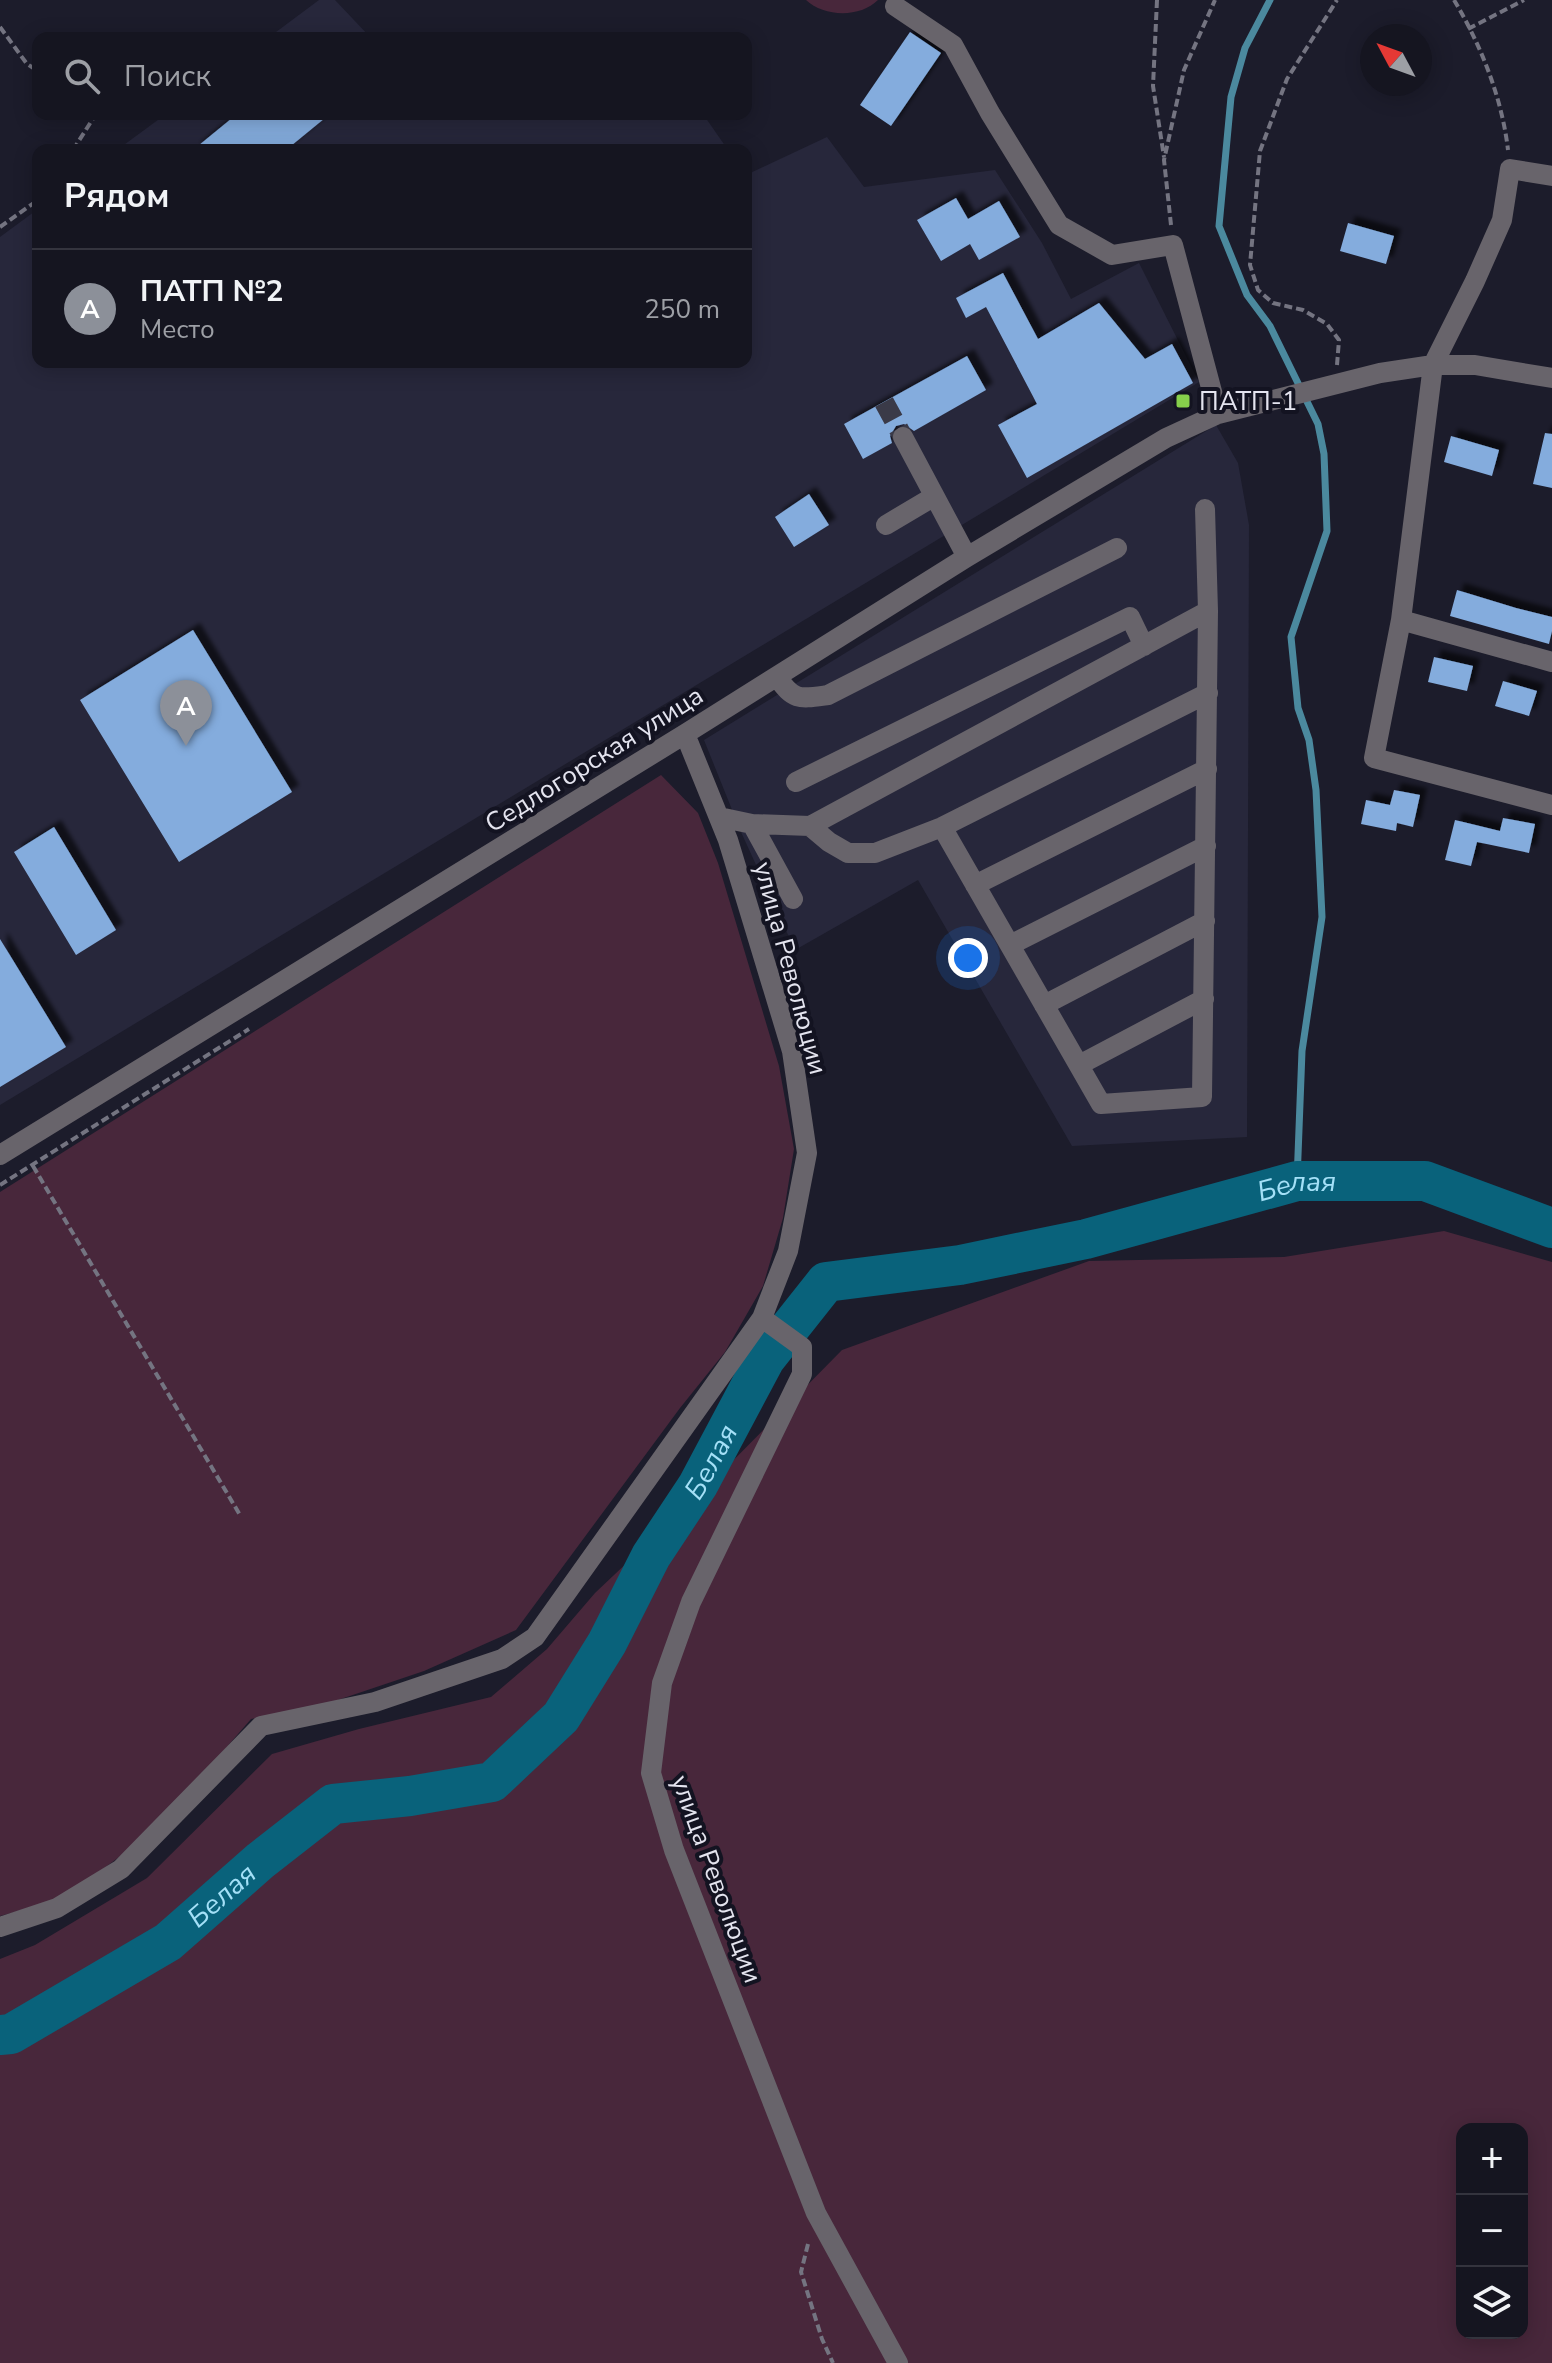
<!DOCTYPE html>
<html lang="ru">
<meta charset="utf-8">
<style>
body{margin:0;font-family:"Nunito Sans",sans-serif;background:#1e1e29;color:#f1f3f6}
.controls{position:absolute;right:24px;bottom:24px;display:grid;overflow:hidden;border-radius:16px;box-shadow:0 4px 20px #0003}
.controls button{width:72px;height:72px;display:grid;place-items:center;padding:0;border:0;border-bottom:2px solid #34343e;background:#151520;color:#f1f3f6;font:40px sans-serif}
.compass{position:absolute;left:1360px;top:24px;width:72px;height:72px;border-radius:50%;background:#151520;box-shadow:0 4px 20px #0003;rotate:311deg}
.you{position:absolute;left:968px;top:958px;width:28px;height:28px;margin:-20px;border:6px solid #fff;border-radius:50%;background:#1a73e8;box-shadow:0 0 0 12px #1a73e833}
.badge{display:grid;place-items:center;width:52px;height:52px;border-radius:50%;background:#8c9099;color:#fff;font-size:26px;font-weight:700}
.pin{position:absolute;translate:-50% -66px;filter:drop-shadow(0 2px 4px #0008)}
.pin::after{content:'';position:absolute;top:42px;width:28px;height:24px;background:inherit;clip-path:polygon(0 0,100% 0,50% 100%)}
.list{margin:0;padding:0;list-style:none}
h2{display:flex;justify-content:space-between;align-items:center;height:104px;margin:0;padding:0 32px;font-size:34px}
h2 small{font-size:26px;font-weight:400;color:#9d9fa5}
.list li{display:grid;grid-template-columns:52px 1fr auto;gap:24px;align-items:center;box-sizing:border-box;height:120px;padding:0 32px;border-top:2px solid #34343e}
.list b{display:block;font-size:30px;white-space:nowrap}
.list p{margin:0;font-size:26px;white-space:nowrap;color:#9d9fa5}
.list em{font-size:26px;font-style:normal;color:#9d9fa5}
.icon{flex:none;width:44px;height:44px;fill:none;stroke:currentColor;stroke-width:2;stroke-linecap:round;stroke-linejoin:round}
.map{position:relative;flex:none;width:1552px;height:2363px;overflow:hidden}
.search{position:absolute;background:#151520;box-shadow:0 4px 20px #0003;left:32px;top:32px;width:720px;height:88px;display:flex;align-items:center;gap:20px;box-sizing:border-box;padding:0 28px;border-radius:16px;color:#9d9fa5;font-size:30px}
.panel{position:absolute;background:#151520;box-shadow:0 4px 20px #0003;left:32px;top:144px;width:720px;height:224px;border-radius:16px}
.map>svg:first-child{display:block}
.built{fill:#27273b}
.green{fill:#48273b;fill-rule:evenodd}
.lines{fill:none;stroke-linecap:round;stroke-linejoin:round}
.stream{stroke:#4b899e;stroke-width:7}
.river{stroke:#09627b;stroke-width:40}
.building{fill:#84acdd;filter:url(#shadow)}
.minor-tunnel{stroke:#3a3a48;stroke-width:20;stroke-dasharray:20 10;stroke-linecap:butt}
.path{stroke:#747481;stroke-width:4;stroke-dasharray:8 4;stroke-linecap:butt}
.minor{stroke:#68646b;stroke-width:20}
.poi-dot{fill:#86cf4b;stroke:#131321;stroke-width:3}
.labels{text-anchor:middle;stroke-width:8;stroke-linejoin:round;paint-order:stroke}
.poi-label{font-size:26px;fill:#e4e4ef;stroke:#131321;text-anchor:start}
.street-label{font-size:26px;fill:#e4e4ef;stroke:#131321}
.water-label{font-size:28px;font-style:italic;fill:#a4e0f7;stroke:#131321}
</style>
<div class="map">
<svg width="1552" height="2363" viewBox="0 0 1552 2363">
<defs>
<filter id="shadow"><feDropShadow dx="7" dy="-7" stdDeviation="2" flood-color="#0009"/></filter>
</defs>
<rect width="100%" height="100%" fill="#1c1c2b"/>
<path class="built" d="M319,0h16l36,38h-103z
M166,114h537l25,36h-611z
M827,137l37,50 131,-17 47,73 29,56 68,-36 60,119 -1199,723v-868l38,-28v153h708v-187z
M1216,425l22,38 11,62 -2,612 -175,9 -154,-266 -123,70 -54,-118 -37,-92z"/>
<path class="green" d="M806,0h72c-18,18 -54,17 -72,0z
M661,775l37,38 20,50 61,203 15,83 -11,69 -20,68 -38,66 -45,56 -164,222 -92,41 -98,33 -75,15 -52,60 -64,66 -72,54 -63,17v-724z
M1444,1231l108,31v1101h-1552v-404l35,-14 112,-67 125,-124 87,-25 132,-32 56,-48 48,-56 111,-105 136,-138 247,-89 195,-4zM1462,2129h60v204h-60z"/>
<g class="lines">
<path class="stream" d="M1270,0l-25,48 -14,49 -12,129 28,69 23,31 48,98 6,30 3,77 -36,106 7,71 11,32 7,50 6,127 -20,134 -5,130"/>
<path class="river" id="s1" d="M0,2035l11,-1 157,-92 92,-81 73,-57 77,-8 82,-14 69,-65 46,-74 44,-87 47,-71 67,-126 61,-77 134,-17 126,-26 211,-58h128l127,47"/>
</g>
<path class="building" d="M910,32l31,21 -50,73 -31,-21z
M237,114h93l-44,36h-93z
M956,198l12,21 31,-18 21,36 -41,23 -9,-16 -29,17 -24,-41z
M1348,223l46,13 -8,28 -46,-13z
M1003,273l35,66 61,-36 46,56 27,-15 21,39 -166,95 -29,-53 39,-21 -51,-97 -20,11 -10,-20z
M967,356l19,34 -72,41 -10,-7 -8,2 -6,10 2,7 -29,16 -19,-35z
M1545,433l7,1v54l-19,-4z
M1451,436l48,14 -7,26 -48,-14z
M809,494l20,31 -35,22 -19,-30z
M1457,590l59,18 36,9v14l-3,13 -99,-28z
M193,630l99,162 -113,70 -99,-162z
M1434,657l39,9 -6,25 -39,-9z
M1503,681l34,10 -8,25 -34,-10z
M1394,790l26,5 -7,32 -16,-4 -1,8 -35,-7 5,-24 24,5z
M1503,818l32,6 -6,29 -52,-11 -6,24 -26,-6 10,-40 45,11z
M54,827l62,103 -40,25 -62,-103z
M0,939l66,108 -66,40z"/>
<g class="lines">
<path class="minor-tunnel" d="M884,402l19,35"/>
<path class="path" d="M1157,0l-4,86 11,71
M1454,0c27,45 48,98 54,150
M0,27l27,37 11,7
M1468,29l56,-29
M73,150l23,-36
M1171,225l-7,-65 20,-90 31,-70
M0,227l38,-27
M1337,365l2,-25 -12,-16 -24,-14 -30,-7 -15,-13 -8,-25 10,-114 27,-72 50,-79
M33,1166l207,349
M0,1185l249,-156
M808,2244l-7,28 21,67 11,24"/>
<path class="minor" d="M895,6l58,39 37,68 69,112 53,30 61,-10 45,169
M1552,176l-42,-7 -8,51 -27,61 -42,84 -32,255 -27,138 178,47
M903,437l64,120
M886,525l47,-28
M1401,620l151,42
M777,677c17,24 22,22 51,18l289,-147
M796,782l334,-165 14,29
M719,817l33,7 58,2 398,-215
M752,824l41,75
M810,826l19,16 19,11h27l67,-26 266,-134
M942,827l159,277 101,-7 6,-486 -3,-102
M975,885l232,-116
M1010,945l196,-99
M1044,1005l161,-84
M1079,1065l125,-66
M0,1155l685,-421 282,-177 199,-119 52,-24 162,-41 53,-8h42l77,13
M762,1318l40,29v27l-111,228 -29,81 -11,90 23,77 142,363 82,150
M0,1927l57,-19 64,-39 140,-143 114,-24 127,-43 33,-22 227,-319 26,-67 19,-98 -15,-102 -64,-211 -43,-106"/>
</g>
<rect class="poi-dot" x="1175" y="393" width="16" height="16" rx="4"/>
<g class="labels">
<g class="poi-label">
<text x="1199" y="410">ПАТП-1</text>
</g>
<g class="street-label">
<text transform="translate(594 759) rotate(-32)" y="9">Седлогорская улица</text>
<text transform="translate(791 968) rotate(75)" y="9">улица Революции</text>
<text transform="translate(717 1879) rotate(70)" y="9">улица Революции</text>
</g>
<g class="water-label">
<text dy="10" stroke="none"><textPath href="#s1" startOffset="1656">Белая</textPath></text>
<text dy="10" stroke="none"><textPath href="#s1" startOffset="960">Белая</textPath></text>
<text dy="10" stroke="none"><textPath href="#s1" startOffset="264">Белая</textPath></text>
</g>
</g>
</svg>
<div class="controls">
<button>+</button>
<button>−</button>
<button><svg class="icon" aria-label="layers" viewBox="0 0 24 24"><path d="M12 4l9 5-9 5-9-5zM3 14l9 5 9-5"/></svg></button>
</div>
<svg class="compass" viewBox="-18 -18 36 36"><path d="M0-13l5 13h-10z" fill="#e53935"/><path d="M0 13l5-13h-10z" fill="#9d9fa5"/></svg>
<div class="you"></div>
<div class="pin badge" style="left:186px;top:746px">A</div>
<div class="search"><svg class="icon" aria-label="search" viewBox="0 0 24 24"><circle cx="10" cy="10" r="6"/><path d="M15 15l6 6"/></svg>Поиск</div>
<section class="panel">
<h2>Рядом<small></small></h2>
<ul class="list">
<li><span class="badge">A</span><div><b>ПАТП №2</b><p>Место</p></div><em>250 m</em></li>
</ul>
</section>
</div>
